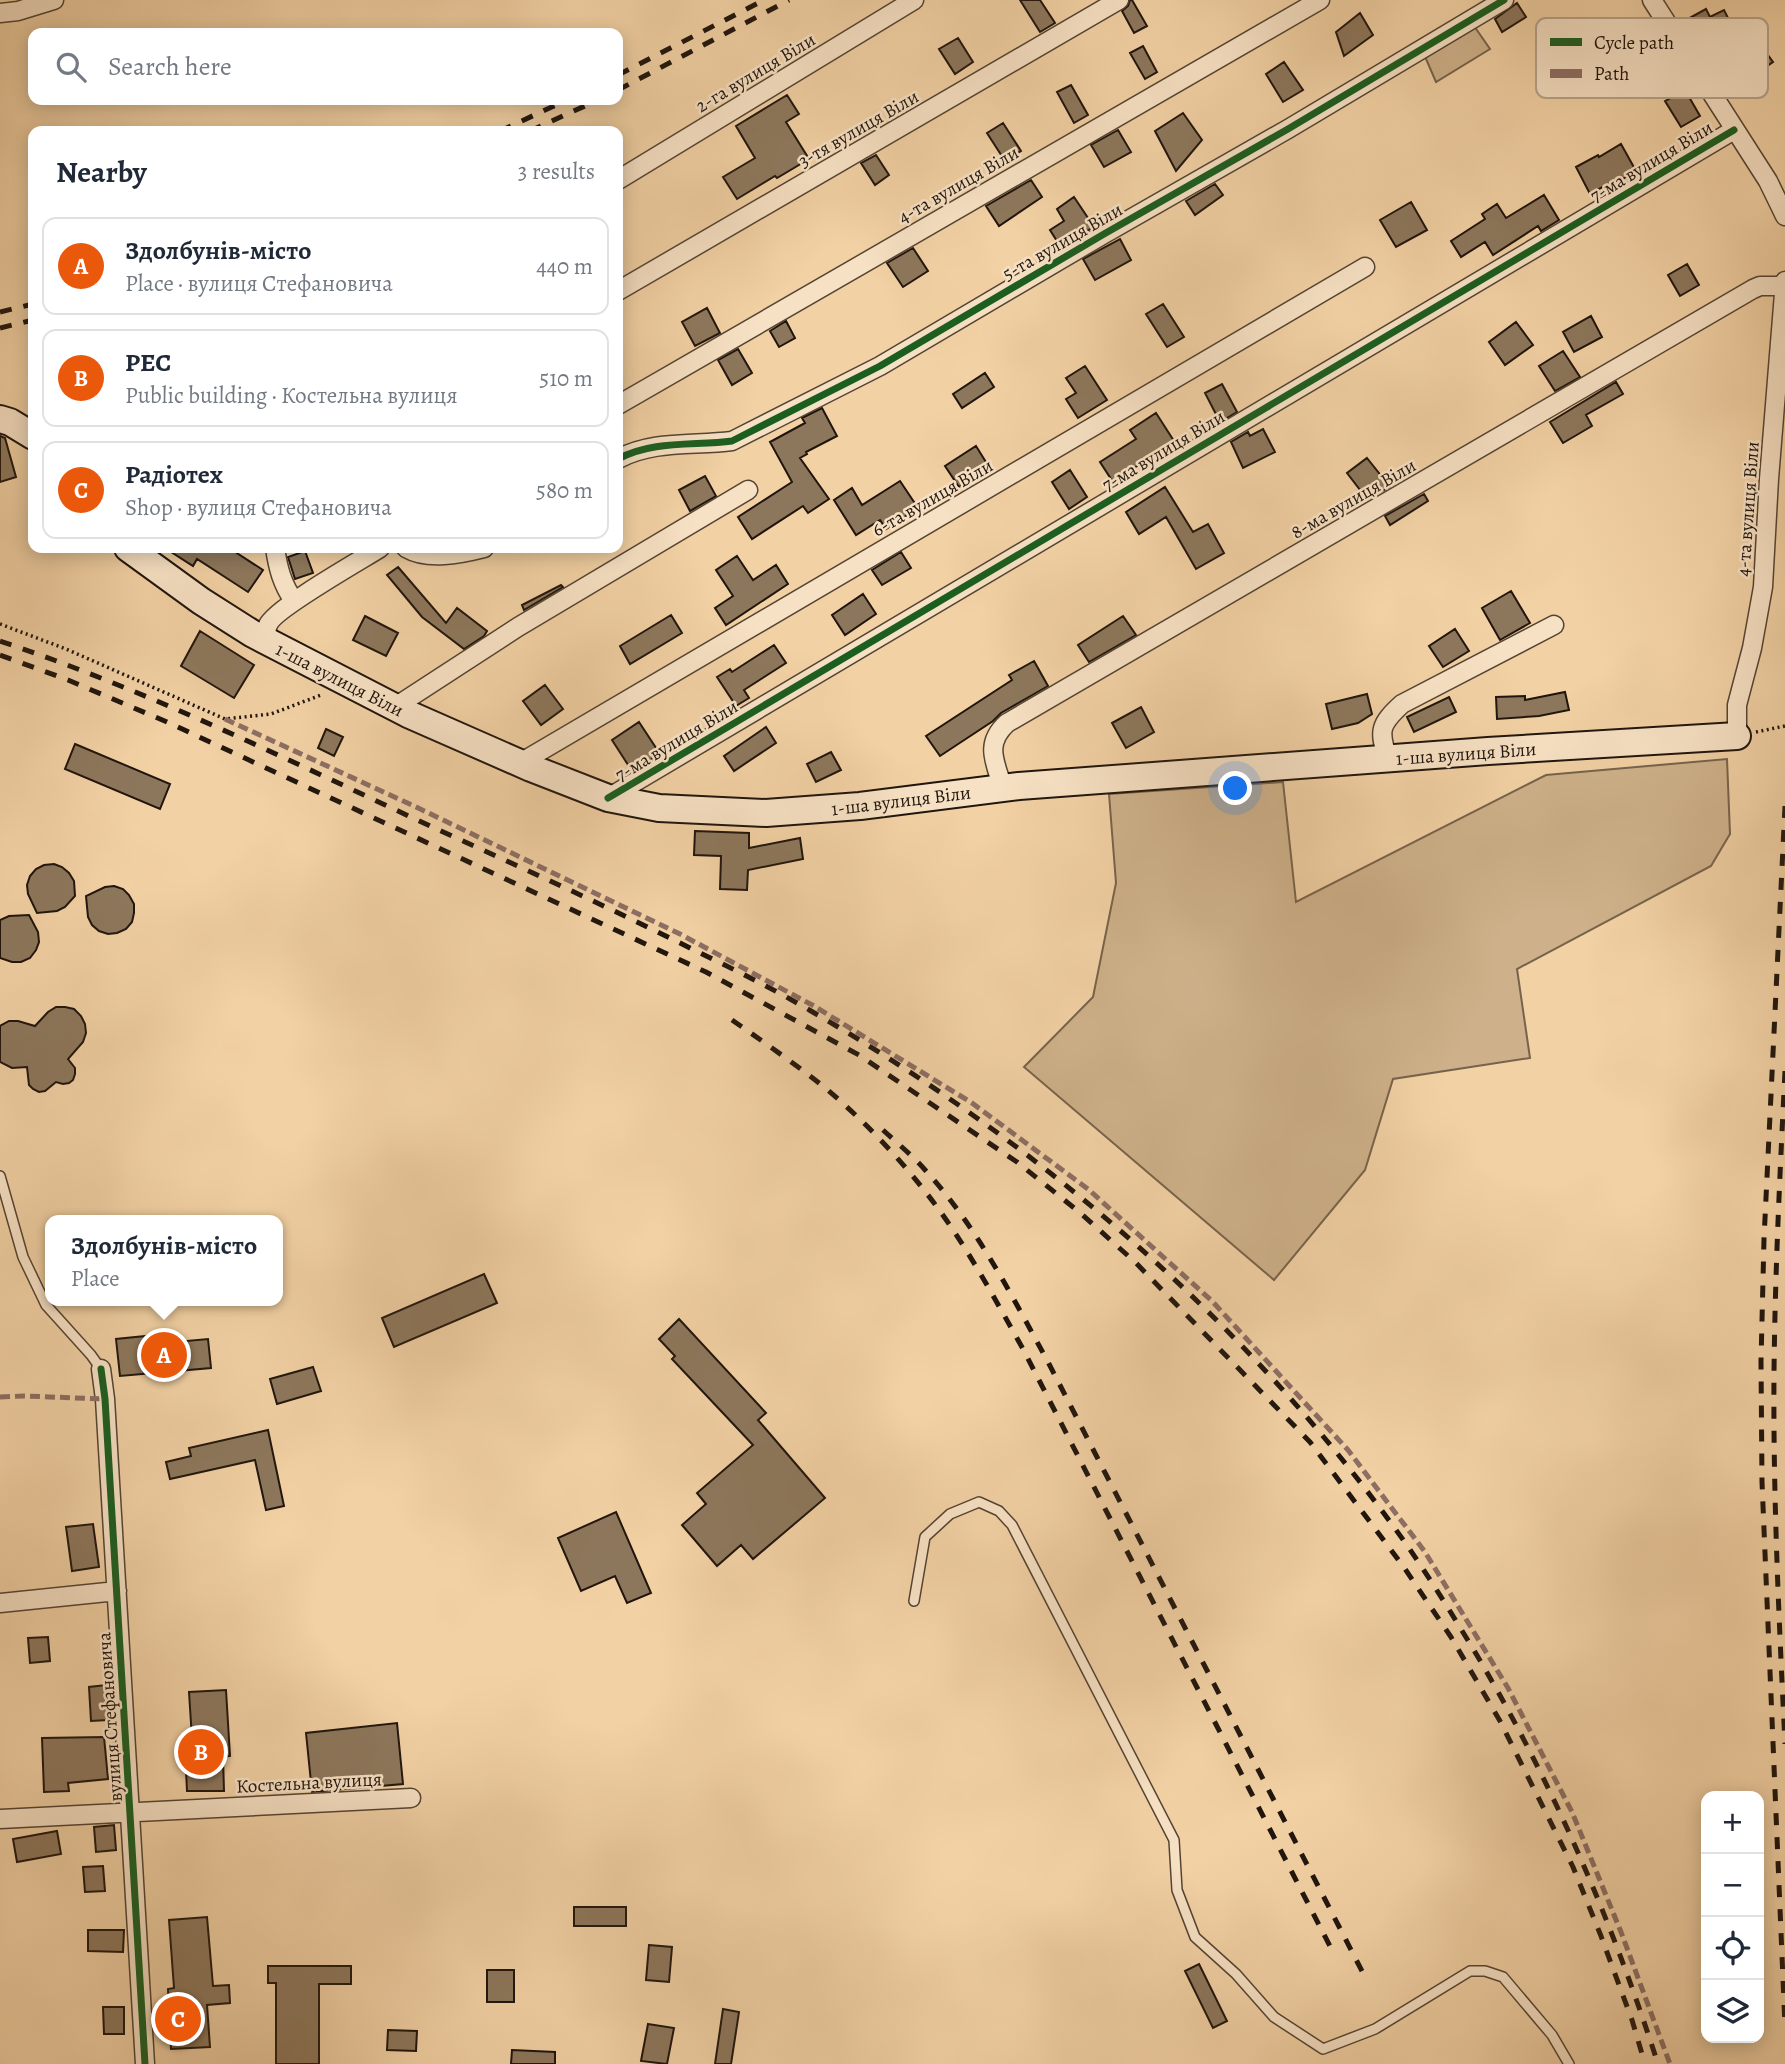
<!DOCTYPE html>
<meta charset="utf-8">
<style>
body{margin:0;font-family:Alegreya,serif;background:#f6f6f7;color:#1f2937}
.controls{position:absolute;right:21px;bottom:21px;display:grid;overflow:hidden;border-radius:14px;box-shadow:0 4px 18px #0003}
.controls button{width:63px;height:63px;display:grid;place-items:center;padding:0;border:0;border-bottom:2px solid #e0e1e3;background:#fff;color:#1f2937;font:35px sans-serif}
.you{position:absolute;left:1236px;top:789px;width:24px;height:24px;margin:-18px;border:5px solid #fff;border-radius:50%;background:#1a73e8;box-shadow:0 0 0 10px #1a73e833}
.badge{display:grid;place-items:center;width:46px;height:46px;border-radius:50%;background:#ea580c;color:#fff;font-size:23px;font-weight:700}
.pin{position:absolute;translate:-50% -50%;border:4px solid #fff;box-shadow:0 2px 7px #0006}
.popup{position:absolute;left:45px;top:1215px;width:238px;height:91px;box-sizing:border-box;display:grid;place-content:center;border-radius:14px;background:#fff;filter:drop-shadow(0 2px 5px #0005);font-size:23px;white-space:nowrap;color:#747a83}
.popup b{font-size:26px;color:#1f2937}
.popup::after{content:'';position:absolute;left:50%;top:100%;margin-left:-14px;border:14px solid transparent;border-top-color:#fff}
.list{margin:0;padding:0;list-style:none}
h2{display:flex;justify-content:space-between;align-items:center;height:91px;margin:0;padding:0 28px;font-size:30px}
h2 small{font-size:23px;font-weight:400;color:#747a83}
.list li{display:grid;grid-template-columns:46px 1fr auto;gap:21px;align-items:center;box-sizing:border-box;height:98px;margin:0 14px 14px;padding:0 14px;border:2px solid #e0e1e3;border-radius:14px}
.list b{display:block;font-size:26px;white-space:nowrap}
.list p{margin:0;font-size:23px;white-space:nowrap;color:#747a83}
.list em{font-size:23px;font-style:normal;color:#747a83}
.icon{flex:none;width:38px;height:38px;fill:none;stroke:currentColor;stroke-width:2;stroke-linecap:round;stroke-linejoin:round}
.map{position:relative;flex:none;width:1785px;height:2064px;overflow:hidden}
.search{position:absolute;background:#fff;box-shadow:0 4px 18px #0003;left:28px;top:28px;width:595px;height:77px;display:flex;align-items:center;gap:18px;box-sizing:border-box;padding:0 24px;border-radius:14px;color:#747a83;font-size:26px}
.panel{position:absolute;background:#fff;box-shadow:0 4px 18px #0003;left:28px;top:126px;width:595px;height:427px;border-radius:14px}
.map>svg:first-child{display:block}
.green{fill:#ceb18a;stroke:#77634c;stroke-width:2}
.building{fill:#8d775c;stroke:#20150d;stroke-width:2}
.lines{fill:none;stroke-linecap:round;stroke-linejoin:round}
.service-casing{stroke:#544433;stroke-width:12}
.minor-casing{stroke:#544433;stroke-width:21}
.secondary-casing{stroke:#20150d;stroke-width:30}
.path{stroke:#20150d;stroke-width:3.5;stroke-dasharray:2 3.5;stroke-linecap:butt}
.service{stroke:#f7e1c4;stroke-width:9}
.minor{stroke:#f7e1c4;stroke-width:18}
.secondary{stroke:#f7e1c4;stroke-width:26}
.rail{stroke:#20150d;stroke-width:5;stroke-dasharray:12 12;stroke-linecap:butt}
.quiet{stroke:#8d6e63;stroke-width:5;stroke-dasharray:10 5;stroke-linecap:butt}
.cycleway-casing{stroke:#f7e1c4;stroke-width:11}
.cycleway{stroke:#1b5e20;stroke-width:7}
.labels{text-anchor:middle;stroke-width:5;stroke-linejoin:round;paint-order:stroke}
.street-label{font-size:19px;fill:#20150d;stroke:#f7e1c4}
.key{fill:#f7e1c4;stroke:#b6a48d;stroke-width:2}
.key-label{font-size:19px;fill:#20150d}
</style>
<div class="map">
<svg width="1785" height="2064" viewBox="0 0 1785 2064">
<rect width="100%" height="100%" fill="#f2d1a4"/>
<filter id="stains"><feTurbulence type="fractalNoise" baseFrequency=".00286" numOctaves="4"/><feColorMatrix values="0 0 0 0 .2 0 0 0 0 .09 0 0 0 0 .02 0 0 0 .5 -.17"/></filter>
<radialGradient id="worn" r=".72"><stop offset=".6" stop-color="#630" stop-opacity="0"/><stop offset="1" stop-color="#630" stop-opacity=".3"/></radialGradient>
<path class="green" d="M1472,23l18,26 -54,33 -13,-30z
M1727,759l3,75 -19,32 -194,103 13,89 -137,21 -28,91 -91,110 -250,-213 69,-70 23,-114 -7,-89 174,-12 13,120 250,-127z"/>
<path class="building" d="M1020,0h20l15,23 -15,9z
M1130,0h2l15,26 -13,7 -12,-22 6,-5z
M1517,3l9,14 -24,15 -7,-13z
M1706,9l4,8 14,-7 8,16 -13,8 3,5 -20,11 -16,-30z
M1360,13l13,22 -29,21 -8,-24z
M958,38l15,24 -18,12 -16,-25z
M1760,44l13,18 -29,20 -13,-18z
M1143,46l14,26 -12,7 -15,-26z
M1672,55l12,22 -15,8 -12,-21z
M1284,62l19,28 -20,12 -17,-28z
M1071,85l17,30 -14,8 -17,-31z
M1685,90l15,26 -19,11 -16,-26z
M787,95l12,19 -13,8 23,37 -32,19 -2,-2 -38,23 -14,-22 32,-19 -19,-32z
M1183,113l19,27 -26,31 -21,-40z
M1003,123l18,28 -16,10 -18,-28z
M1118,130l13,22 -27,15 -13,-22z
M1621,144l15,27 -15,9 -2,-2 -29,16 -14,-27 22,-12 1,2z
M876,155l13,20 -14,10 -14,-22z
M1031,180l11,17 -43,29 -13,-20z
M1215,184l8,11 -28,20 -9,-14z
M1544,195l15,25 -18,11 -3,-5 -45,29 -8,-13 -24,15 -10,-16 34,-22 -3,-5 15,-10 9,14z
M1074,197l20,30 -34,19 -10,-16 14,-9 -7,-12z
M1411,202l16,28 -31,17 -16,-27z
M1120,239l11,21 -36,20 -12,-21z
M913,248l15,23 -25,16 -16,-24z
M1687,264l12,21 -19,11 -12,-21z
M1163,304l21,33 -17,10 -21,-33z
M707,308l13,25 -25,13 -13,-24z
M1591,316l11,21 -28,15 -11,-20z
M786,321l9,17 -16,9 -9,-16z
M1516,322l17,23 -28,20 -16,-23z
M738,349l14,24 -20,12 -14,-25z
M1563,351l17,26 -25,14 -16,-25z
M1085,366l22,34 -29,18 -12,-19 10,-6 -10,-15z
M985,373l9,14 -32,21 -9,-14z
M1616,382l7,12 -37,21 6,11 -29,17 -13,-21z
M1222,384l15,28 -17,10 -15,-29z
M822,408l15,28 -31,16 1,2 -7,4 29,41 -21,14 -5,-7 -51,33 -14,-22 54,-35 -22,-40 35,-19 -3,-5z
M1156,413l18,28 -61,41 -13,-20 36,-23 -6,-9z
M1263,429l12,23 -32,16 -12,-26 17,-10 2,4z
M0,436l5,2 11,39 -16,5z
M976,446l13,21 -30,20 -14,-21z
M1367,458l23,29 -23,12 -20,-26z
M1070,470l17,27 -18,12 -17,-27z
M705,476l11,20 -26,15 -11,-21z
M900,481l18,27 -32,21 -6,-9 -24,15 -22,-35 18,-12 10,17z
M1165,487l28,45 15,-8 16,29 -28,16 -30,-52 -27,17 -13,-22z
M1424,494l4,7 -38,24 -5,-9z
M165,548h64l34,22 -15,22 -51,-33 -4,7z
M305,551l8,22 -18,6 -7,-22z
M901,552l10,16 -29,17 -10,-15z
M737,556l16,24 23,-15 12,19 -62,41 -11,-17 18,-12 -17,-26z
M398,567l48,56 11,-15 30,23 -3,5 -20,13 -42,-32 -35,-42z
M561,585l2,2 -39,23 -2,-5z
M1511,591l19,32 -30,17 -18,-32z
M863,594l13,20 -31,21 -13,-20z
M671,615l11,18 -52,31 -10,-18z
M365,616l33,17 -12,23 -33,-16z
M1123,616l13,19 -47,27 -11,-17z
M1455,629l14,22 -26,16 -14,-21z
M200,631l54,34 -20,33 -53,-32z
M774,645l12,18 -42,27 5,8 -13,8 -19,-29 13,-8 2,3z
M1034,661l14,25 -47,27 -8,8 -53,35 -14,-20 86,-56 -3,-5z
M545,685l18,24 -22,16 -18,-24z
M1565,692l4,18 -30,6 -42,3 -1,-22 29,-1v4z
M1367,694l5,20 -14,9 -26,6 -6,-25z
M1449,697l7,15 -42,20 -7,-15z
M1141,707l13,25 -28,16 -14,-25z
M639,722l21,32 -28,17 -20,-31z
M766,727l10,16 -42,28 -10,-15z
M326,729l17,8 -9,19 -16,-8z
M75,744l95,40 -10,25 -95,-40z
M831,752l10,18 -25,12 -9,-18z
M695,831l54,2v15l51,-10 3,21 -55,11 -1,20 -27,-1 1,-33 -27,-1z
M54,864l8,3 7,6 5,8 1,15 -10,11 -8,4 -20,2 -9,-19 -1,-9 3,-9 6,-7 8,-4z
M114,886l9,3 6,6 5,9v9l-2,9 -6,7 -9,4 -9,1 -9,-3 -7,-6 -4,-8 -2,-21 19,-9z
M29,915l9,17 1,10 -3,8 -6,8 -9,4h-9l-12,-4v-38l9,-4z
M56,1007h9l9,2 7,7 4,8 1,9 -3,9 -15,17 7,9v6l-2,6 -4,3 -6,1 -7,-2 -11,9 -6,1 -6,-3 -4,-4 -2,-18 -15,1 -12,-6v-36l9,-5h9l17,5 13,-14z
M484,1274l13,29 -103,44 -12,-29z
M679,1319l87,94 -8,7 67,78 -72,61 -12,-14 -24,21 -35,-41 24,-21 -9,-11 56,-48 -81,-86 3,-3 -16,-17z
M175,1333l1,9 32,-3 3,29 -91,8 -4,-37z
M313,1367l8,24 -44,13 -7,-25z
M268,1430l16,76 -18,4 -11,-50 -85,19 -4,-17 25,-6 -2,-8z
M616,1512l35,81 -24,10 -12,-27 -34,15 -23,-53z
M93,1524l6,43 -27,4 -6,-44z
M48,1637l2,24 -20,2 -2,-25z
M106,1685l2,35 -17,1 -2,-34z
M226,1690l4,66 -7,1 1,34h-37l-1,-21h8l-5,-78z
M397,1723l6,61 -91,8 -6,-59z
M104,1737l4,42 -40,4 1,8 -25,1 -2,-54z
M114,1825l2,25 -20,2 -2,-25z
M57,1831l4,23 -44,8 -4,-23z
M103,1866l2,25 -20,1 -2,-25z
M574,1907h52v19h-52z
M207,1917l6,69 16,-1 1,18 -23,2 3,42 -39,2 -3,-60 6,-1 -5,-68z
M88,1930h36l-1,22 -35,-1z
M649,1945l23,2 -3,35 -23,-2z
M1199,1964l28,57 -14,7 -28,-57z
M268,1966h83v18h-32v80h-43v-81h-8z
M487,1970h27v32h-27z
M103,2007h21v27h-20z
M723,2009l16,3 -8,52h-16z
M648,2024l26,4 -7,36 -26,-3z
M388,2030l29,1 -1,20 -29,-1z
M512,2050l43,2v12h-44z"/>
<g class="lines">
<defs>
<path id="service" d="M0,1176l23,81 23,48 45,50 10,14
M914,1601l11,-64 25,-23 29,-12 20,9 13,14 162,315 3,50 18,47 41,37 38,43 49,32 52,-20 95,-58h15l18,6 49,58 17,29"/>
<path id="minor" d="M1652,0l116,181 17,35
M0,13l18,-2 36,-11
M618,180l296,-180
M618,291l501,-291
M618,405l702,-405
M618,459c35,-19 76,-13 114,-18l148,-75 224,-132 184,-105 216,-129
M275,548c3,20 7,36 19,53
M406,548c22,13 54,6 78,0
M266,641c0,-5 0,-12 2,-16 6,-16 93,-65 112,-77
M395,707l123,-80 230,-137
M1737,736v-31l15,-57 11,-61 6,-108 16,-198
M1388,758c-10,-27 -8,-34 14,-54l152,-79
M520,763l845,-496
M1003,788c-8,-26 -19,-44 4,-65l746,-434 7,-3h24
M608,798l1126,-668
M101,1369l4,30 40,665
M0,1603l117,-12
M0,1819l411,-21"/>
<path id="secondary" d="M0,419l10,3 23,14
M128,548l73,53 52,33 155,80 123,54 77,30 51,10 107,5 94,-7 159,-20 469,-35 249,-15"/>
</defs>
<use href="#service" class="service-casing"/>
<use href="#minor" class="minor-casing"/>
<use href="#secondary" class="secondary-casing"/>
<path class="path" d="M0,624l66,25 159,70 46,-5 50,-19
M1756,732l29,-6"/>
<use href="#service" class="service"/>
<use href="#minor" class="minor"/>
<use href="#secondary" class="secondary"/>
<path class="rail" d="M618,75l146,-75
M618,90l171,-90
M500,131l67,-31
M530,131l68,-31
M0,312l33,-8
M0,328l33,-8
M0,641c152,51 296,123 441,190 84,38 167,76 249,117 41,20 82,40 121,63 231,134 438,312 593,530 24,34 46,70 68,106 79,132 139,271 186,417
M0,655l68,25 99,42 539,250 153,83 158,107 61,49 57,51 175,180 93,124 48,71 49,84 73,146 28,69 31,84 13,44
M1785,806l-21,433 -3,122 1,121 23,545
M732,1020c26,18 53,37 78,56 45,34 94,86 127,131 33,45 59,94 86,142l311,605
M1785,1071c-5,101 -10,201 -11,302 -1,124 5,247 11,371
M883,1130c14,13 30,26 43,41 51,56 86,125 122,191l316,613"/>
<path class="quiet" d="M225,719l189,87 266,128 134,72 158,97 116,86 124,112 136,149 77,102 83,136 64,124 49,120 49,132
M0,1397l24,-1 81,3"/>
<defs>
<path id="cycleway" d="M618,459c35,-19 76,-13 114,-18l148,-75 224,-132 184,-105 216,-129
M608,798l1126,-668
M101,1369l4,30 40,665"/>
</defs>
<use href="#cycleway" class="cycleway-casing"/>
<use href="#cycleway" class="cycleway"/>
</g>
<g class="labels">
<g class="street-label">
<text transform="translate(755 72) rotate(-31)" y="7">2-га вулиця Віли</text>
<text transform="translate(858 128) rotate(-30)" y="7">3-тя вулиця Віли</text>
<text transform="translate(1651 161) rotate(-31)" y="7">7-ма вулиця Віли</text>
<text transform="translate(958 184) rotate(-30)" y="7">4-та вулиця Віли</text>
<text transform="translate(1062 241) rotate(-30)" y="7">5-та вулиця Віли</text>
<text transform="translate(1163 450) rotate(-31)" y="7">7-ма вулиця Віли</text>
<text transform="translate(932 497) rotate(-30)" y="7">6-та вулиця Віли</text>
<text transform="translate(1353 498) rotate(-30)" y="7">8-ма вулиця Віли</text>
<text transform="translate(1747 509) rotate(-86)" y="7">4-та вулиця Віли</text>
<text transform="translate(340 679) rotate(27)" y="7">1-ша вулиця Віли</text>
<text transform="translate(676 740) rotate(-31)" y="7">7-ма вулиця Віли</text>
<text transform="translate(1466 753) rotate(-4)" y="7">1-ша вулиця Віли</text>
<text transform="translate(901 800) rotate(-7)" y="7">1-ша вулиця Віли</text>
<text transform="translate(109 1717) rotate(-94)" y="7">вулиця Стефановича</text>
<text transform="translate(309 1782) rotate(-3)" y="7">Костельна вулиця</text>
</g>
</g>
<rect x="1536" y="18" width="232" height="80" rx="10" class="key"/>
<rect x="1550" y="38" width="32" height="8" fill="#1b5e20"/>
<rect x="1550" y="69" width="32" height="9" fill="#8d6e63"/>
<g class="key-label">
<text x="1594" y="49">Cycle path</text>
<text x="1594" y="80">Path</text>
</g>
<rect width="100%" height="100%" filter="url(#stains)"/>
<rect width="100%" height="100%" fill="url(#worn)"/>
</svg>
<div class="controls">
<button>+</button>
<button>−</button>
<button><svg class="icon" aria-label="locate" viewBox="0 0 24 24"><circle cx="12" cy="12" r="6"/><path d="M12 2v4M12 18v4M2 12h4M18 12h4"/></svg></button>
<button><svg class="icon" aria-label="layers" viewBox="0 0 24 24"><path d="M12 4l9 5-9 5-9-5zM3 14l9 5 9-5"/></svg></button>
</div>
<div class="you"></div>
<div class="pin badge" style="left:164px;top:1355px">A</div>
<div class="popup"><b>Здолбунів-місто</b>Place</div>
<div class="pin badge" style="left:201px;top:1752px">B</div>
<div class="pin badge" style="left:178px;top:2019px">C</div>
<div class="search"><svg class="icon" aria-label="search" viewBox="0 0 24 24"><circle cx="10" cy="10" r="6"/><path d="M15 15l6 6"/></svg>Search here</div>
<section class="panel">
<h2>Nearby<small>3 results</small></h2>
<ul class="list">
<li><span class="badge">A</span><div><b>Здолбунів-місто</b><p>Place · вулиця Стефановича</p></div><em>440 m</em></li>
<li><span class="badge">B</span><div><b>РЕС</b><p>Public building · Костельна вулиця</p></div><em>510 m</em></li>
<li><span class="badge">C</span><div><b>Радiотех</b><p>Shop · вулиця Стефановича</p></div><em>580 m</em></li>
</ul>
</section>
</div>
